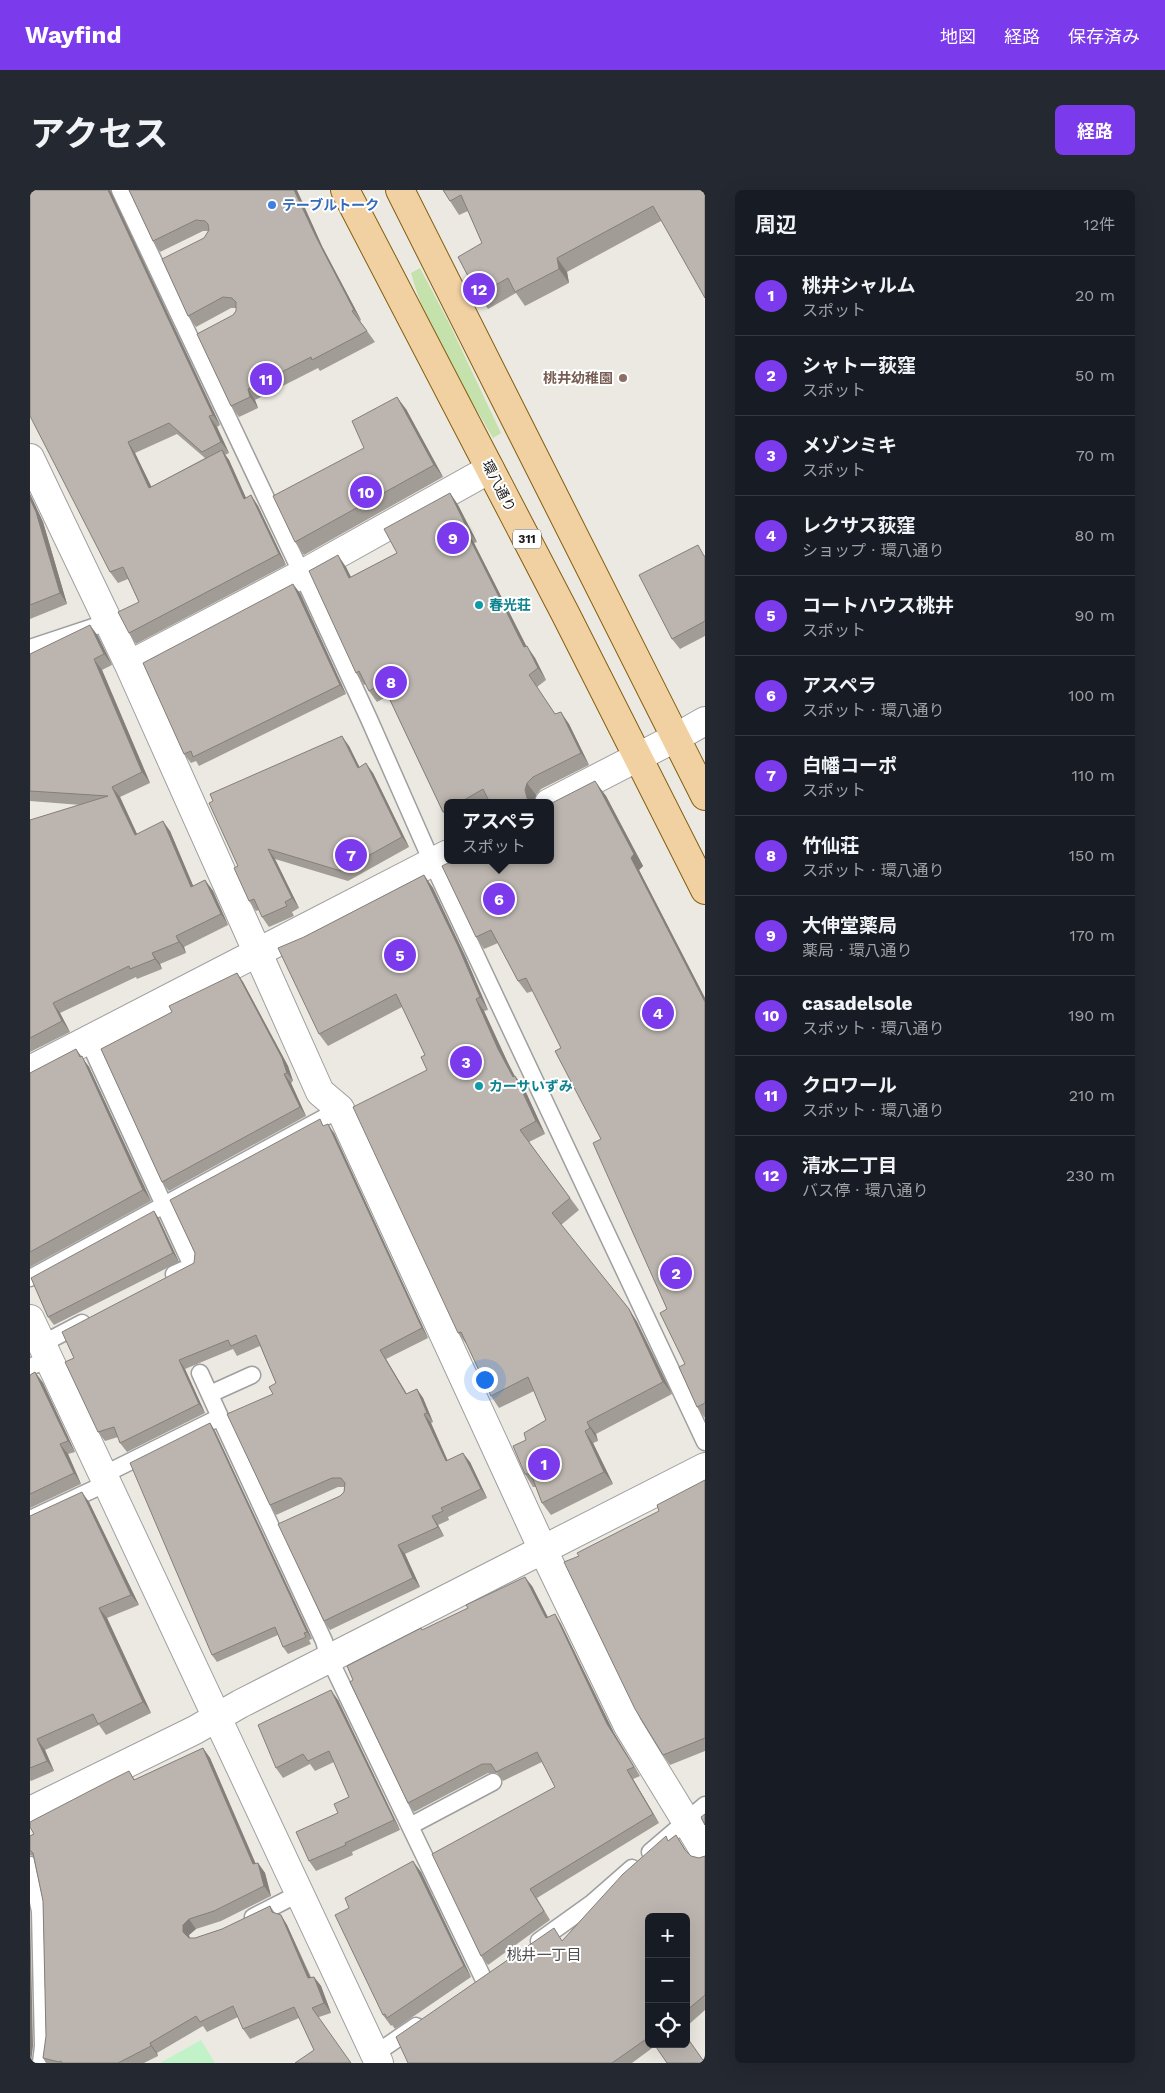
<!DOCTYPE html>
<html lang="ja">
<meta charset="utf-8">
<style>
body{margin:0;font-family:"Work Sans","Noto Sans JP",sans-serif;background:#242831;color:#f1f3f6}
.controls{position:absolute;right:15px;bottom:15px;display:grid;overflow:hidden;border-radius:8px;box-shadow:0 5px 20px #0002}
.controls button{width:45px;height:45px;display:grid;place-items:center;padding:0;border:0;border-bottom:1px solid #363941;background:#171b24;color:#f1f3f6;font:25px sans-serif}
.you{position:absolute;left:454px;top:1189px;width:18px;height:18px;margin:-12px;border:4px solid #fff;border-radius:50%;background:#1a73e8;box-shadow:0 0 0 8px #1a73e833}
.badge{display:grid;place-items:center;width:32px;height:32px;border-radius:50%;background:#7c3aed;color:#fff;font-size:16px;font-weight:700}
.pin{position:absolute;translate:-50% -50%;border:2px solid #fff;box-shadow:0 1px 5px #0006}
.popup{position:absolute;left:414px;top:609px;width:110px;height:65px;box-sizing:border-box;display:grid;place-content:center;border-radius:8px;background:#171b24;filter:drop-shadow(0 1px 4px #0005);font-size:16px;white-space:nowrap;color:#9ea1a6}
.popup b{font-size:19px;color:#f1f3f6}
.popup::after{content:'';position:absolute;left:50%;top:100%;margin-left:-10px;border:10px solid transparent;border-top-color:#171b24}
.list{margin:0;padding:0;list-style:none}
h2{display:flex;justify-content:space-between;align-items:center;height:65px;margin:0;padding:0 20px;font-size:21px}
h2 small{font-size:16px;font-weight:400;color:#9ea1a6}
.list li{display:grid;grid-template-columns:32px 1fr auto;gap:15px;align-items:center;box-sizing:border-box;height:80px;padding:0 20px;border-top:1px solid #363941}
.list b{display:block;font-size:19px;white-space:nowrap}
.list p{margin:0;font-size:16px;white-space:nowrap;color:#9ea1a6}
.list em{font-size:16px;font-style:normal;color:#9ea1a6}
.icon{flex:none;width:28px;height:28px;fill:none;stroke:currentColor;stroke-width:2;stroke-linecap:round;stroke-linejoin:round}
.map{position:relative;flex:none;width:675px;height:1873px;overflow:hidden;border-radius:8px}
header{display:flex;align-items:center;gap:30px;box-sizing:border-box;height:70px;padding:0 25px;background:#7c3aed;color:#fff}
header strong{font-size:24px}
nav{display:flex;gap:28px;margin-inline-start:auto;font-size:18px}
.intro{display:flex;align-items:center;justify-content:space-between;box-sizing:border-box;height:120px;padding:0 30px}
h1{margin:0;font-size:35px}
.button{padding:12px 22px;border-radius:8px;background:#7c3aed;color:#fff;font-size:18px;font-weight:700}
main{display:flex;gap:30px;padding:0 30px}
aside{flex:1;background:#171b24;border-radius:8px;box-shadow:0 5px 20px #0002}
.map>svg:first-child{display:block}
.grass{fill:#c5e1ac}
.park{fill:#c2f2c7}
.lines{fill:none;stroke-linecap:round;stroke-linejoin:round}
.service-casing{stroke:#9f9f9f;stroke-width:19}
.minor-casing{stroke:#9f9f9f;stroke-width:30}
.primary-casing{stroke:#835f0f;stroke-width:30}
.service{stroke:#fff;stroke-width:16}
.minor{stroke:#fff;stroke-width:28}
.primary{stroke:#f1d0a2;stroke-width:28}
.wall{fill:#a29c96;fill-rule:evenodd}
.shaded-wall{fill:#847f7a}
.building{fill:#bcb5af;stroke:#847f7a}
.shop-dot{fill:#3f7fe0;stroke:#fff;stroke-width:2}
.education-dot{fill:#8d6e63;stroke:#fff;stroke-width:2}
.culture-dot{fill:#0f9aa8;stroke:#fff;stroke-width:2}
.labels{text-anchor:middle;stroke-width:4;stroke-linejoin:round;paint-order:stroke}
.shield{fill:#fff;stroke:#5f5f5f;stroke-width:1}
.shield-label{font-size:12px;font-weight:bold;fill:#1b1b1b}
.shop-label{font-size:14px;font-weight:bold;fill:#366cbe;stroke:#fff;text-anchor:start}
.education-label{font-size:14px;font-weight:bold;fill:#785e54;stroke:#fff;text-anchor:end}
.street-label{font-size:14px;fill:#1b1b1b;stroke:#fff}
.culture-label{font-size:14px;font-weight:bold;fill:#0d838f;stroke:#fff;text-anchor:start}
.neighbourhood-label{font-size:15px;fill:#4e4e4e;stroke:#fff}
</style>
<header>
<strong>Wayfind</strong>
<nav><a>地図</a><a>経路</a><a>保存済み</a></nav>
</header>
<div class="intro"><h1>アクセス</h1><a class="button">経路</a></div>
<main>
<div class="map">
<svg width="675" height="1873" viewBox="0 0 675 1873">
<rect width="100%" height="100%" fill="#ece9e2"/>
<path class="grass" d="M390,78l29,55 52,110 -8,5c-30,-53 -66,-106 -82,-165z"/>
<path class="park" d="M171,1850l14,23h-55z"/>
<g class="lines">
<defs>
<path id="service" d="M90,0l182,384 67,145 63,143 273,580
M0,458l78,-26
M58,850l104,226 -18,8
M0,1088l310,-169
M12,1154l40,-21
M0,1177l19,-8
M170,1183l20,44
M180,1204l42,-19
M73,1285l117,-58 104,224 5,17 155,322
M0,1329l77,-36
M380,1636l83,-44
M620,1662l55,-47
M0,1675l10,46 3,135 -2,17
M223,1727l47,-24
M509,1751l53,-38 40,-35
M345,1864l41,-28"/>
<path id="minor" d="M0,268l99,207 191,427 20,17 203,441 85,176 77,126
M99,475l173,-91 188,-105
M519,613l126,-65 30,-17
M0,880l418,-216
M0,1129l349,744
M0,1621l165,-81 45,-26 465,-237"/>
<path id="primary" d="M315,0l221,425 139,275
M370,0l305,606"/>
</defs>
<use href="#service" class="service-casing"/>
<use href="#minor" class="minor-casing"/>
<use href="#primary" class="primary-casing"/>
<use href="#service" class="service"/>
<use href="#minor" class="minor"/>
<use href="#primary" class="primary"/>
</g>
<path class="wall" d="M80,0l110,235 -3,2 12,26 -4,2 4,5 17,38 5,-3 7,11 28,59 -150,79 -7,-11 10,-31 -11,-23 -10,4 -8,-11zM147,244l28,24 -54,29 -16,-34z
M99,0l194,58 38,72 -1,1 15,21 -55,29 -2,-3 -63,32 3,8 -19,9 -8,-11 2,-91 3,-4v-3h-5l-35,19 -8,-11 16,-78 5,-7h-6l-43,21 -7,-11z
M413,0h262l-44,31 -94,51 2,11 -44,23 -9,-13 -28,16 -10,-14 4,-52 -14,-32 -9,4 -9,-14z
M376,219l37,68 -139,78 -9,-13 69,-94z
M420,303l8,12 19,37 -3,1 52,103 9,12 11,22 -9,7 18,27 14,10 20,41 -48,24 -5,6 -2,8h-86v15l-5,-6 -55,-116 -11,6 -8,-11 -3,-7 -2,1 -8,-12 -10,-106 5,10 46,-24z
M0,304l13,28 24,82 -37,15z
M675,366v80l-25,13 -8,-10z
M270,403l46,101 -147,72 -3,-5 -5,2 -7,-9z
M68,446l14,29 -10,5 48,113 -30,14 17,37 33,-3 23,55 12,-6 8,11 15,34 -44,22 2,6 -26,11 2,5 -25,10 -1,-2 -76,36 10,19 -40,20v-232l51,-15 -51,-4v-147z
M319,556l10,21 14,6 36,74 -61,34 -73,-22 24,49 -7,4 2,4 -25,11 -7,-10 -3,-7 -3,1 -7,-10 -11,-35z
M567,594l9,12 37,70 -4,4 66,128v420l-8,-11 -12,-43 -18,-55 -66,-170 -40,-91 -28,-57 -6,2 -9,-12 -20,-38 -14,6 -8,-12 74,-77z
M394,685l9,13 33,70 22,52 -4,1 23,50 8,15 9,12 21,46 -16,8 50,68 -18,15 68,84 8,13 35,72 -76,40 2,7 -5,2 20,41 -62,31 -9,-12 -6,-16h-3l-8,-13 1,-34 20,-20 -12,-29 -35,17 -8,-12 -24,-51 -9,-12 -31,-263 -2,-15 -23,-48 -74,39 -9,-12 -15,-97z
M207,783l6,9 45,84 5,15 -2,2 15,33 -137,75 -7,-9 10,-170z
M51,866l8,11 62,134 -121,66v-194z
M295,936l9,7 94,205 -42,21 21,35 10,-5 6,9 10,24 -2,1 17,38 22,1 17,36 -39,19 1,3 -11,5 6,11 -39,18 15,33 -90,43 -6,-9 16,-125 4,-4v-5h-6l-62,28 -6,-10 3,-111 3,-11 -16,-37 -23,10 -4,-7 -48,20 20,44 -78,39 -7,-9 -2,-6 -13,4 -7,-9 -24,-74 120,-95z
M124,1021l5,8 20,43 -125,63 -6,-8z
M5,1182l8,11 32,69 -7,2 13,30 -51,24v-133z
M180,1233l5,8 97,208 -3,1 2,4 -23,10 -5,-7 -5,-12 -61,27 -5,-7z
M675,1290v271l-35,14 -7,-10 -84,-199 80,-45z
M59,1312l50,103 -32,13 44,95 -45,22 -7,-10 -54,25 9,21 -23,10 -1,-1v-264z
M502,1396l16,32 7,-4 6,10 53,109 26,43 -7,3 26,44 -122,75 13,22 -62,45 -7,-9 74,-169 -13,-25 -39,19 -6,-8h-9l-74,39 -6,-9 -55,-123 69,-50z
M308,1510l62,130 -48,22 1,3 -37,16 -7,-10 40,-64 -15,-35 -19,9 -5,-7 -27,14 -7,-10z
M173,1558l7,10 46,106 2,-1 7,10 6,23 -50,25 -25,8 -7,6 1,3h5l27,-9 48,-23 5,7 6,2 6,10 24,52h3l7,9 10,27 -12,4 -5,33 -15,-32 -49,21 -7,-10 -5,-12 -31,15 -4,-6 -46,27 1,3 -14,7h-98l-3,-5 3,-22 -3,-135 -10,-45 -3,-1v-19l99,-65 6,9z
M646,1645l11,17 4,4 8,2 6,-2v154l-19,17v-110h-37v127h37l-31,2 -23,17h-224l155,-122 106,-101z
M391,1682l50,105 -76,52 -3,-4 -1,1 -8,-11 -34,-107z"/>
<path class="shaded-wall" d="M78,0h2l110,235 -7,-10z
M264,0h3l26,58 38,72 -7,-10 -38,-73z
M527,68l10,14 2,11 -10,-14z
M218,199l7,11 3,8 -8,-11z
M367,207l9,12 37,68 -9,-12z
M179,226l8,11 12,26 -8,-11z
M98,252l7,11 22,45 -8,-10z
M192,260l7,10 22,49 -7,-10z
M420,303l8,12 19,37 -9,-12z
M0,304l13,28 24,82 -7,-11 -30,-94z
M221,305l7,11 28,59 -7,-11z
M436,341l8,12 59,116 -9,-12z
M308,365l8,12 11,23 -8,-12z
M263,394l7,9 46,101 -6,-9z
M60,435l8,11 14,29 -8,-11z
M497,456l8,12 11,22 -8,-12z
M64,469l8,11 48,113 -8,-11z
M531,522l8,12 20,41 -8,-12z
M312,546l7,10 16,32 -7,-10z
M336,573l7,10 36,74 -7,-10z
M497,593l9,12 -2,8h-4l-3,-5 -2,-8z
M567,594l9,12 37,70 -4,4 66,128v4l-74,-144z
M82,597l8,10 22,48 -7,-10z
M133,631l7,10 28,66 -7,-10z
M238,659l7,10 24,49 -7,-10z
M394,685l9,13 33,70 22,52 -8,-13z
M175,690l8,11 15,34 -7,-11z
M146,746l8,11 2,6 -7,-11z
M122,763l8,11 2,5 -7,-10z
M207,783l6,9 45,84 5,15 -6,-8z
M446,809l8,12 23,50 14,29 -8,-13 -15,-28z
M23,813l7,10 10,19 -8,-11z
M46,859l13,18 62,134 -8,-11z
M254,884l7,9 15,33 -6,-9z
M485,886l9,12 21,46 -9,-13z
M298,934l6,9 94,205 -6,-10z
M124,1021l5,8 20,43 -6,-9z
M599,1119l8,13 35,72 -9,-12z
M350,1160l6,9 26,44 -6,-9z
M149,1170l6,9 20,44 -6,-9z
M5,1182l8,11 32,69 -7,-11z
M387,1199l6,9 10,24 -6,-9z
M394,1224l7,9 21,48 -6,-10z
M557,1232l9,12 2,7 -8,-13z
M180,1233l5,8 97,208 -5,-7z
M555,1241l8,12 20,41 -9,-12z
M30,1254l8,10 13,30 -7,-11z
M433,1263l7,9 17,36 -6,-9z
M52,1302l7,10 50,103 -8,-10z
M402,1326l6,9 6,11 -6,-9z
M368,1355l7,9 15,33 -7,-9z
M495,1387l7,9 21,41 -7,-9z
M69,1418l8,10 44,95 -8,-11z
M525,1424l6,10 53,109 26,43 -33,-52z
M301,1500l7,10 62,130 -6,-10z
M7,1549l8,11 9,21 -7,-10z
M173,1558l7,10 50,116 -7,-10z
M597,1580l6,9 26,44 -6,-9z
M383,1671l8,11 50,105 -7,-11z
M228,1673l7,10 6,23 -7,-10z
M0,1722l3,134 -2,17 -1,-1z
M251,1725l6,10 28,63 -7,-10z
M159,1729l7,10 -7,6 1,6 -7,-9v-7z
M284,1787l7,9 10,27 -7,-10z
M120,1853l7,10 1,3 -7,-10z"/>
<path class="building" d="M0,0h78l105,225 -4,1 12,26 -19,10 -33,-29 -41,19 21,46 73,-38 22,49 7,-4 28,59 -150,79 -11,-21 21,-10 -16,-35 -13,5 -80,-156z
M99,0h165l22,47 38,73 -2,1 15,20 -55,29 -1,-3 -63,32 2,8 -19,9 -34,-72 36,-19 3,-4v-9l-4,-4 -9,-1 -35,19 -26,-57 42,-21 5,-8 -1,-6 -3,-3 -9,-1 -43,21z
M413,0h262v108l-52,-92 -96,52 2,11 -44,23 -7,-14 -30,17 -20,-38 24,-14 -21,-48 -11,6z
M367,207l37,68 -139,77 -22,-46 91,-48 -12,-27z
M420,303l18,37 -2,1 58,116 3,-1 11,22 -9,7 26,39 6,-2 20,41 -48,24 -6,6 -2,7 2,8 4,5h-41l-7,-14 -24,14h-11v6l-5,3 -61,-129 -13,8 -10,-20 -3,2 -47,-102 29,-16 11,23 48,-25 -13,-24z
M0,309l6,13 24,81 -30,12z
M668,355l6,11h1v65l-33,18 -33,-64z
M263,394l47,101 -147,72 -2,-6 -7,3 -41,-91z
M60,435l14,29 -10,5 48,113 -30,15 23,48 28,-14 28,66 14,-7 16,34 -45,22 3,6 -27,11 3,6 -25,10 -1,-3 -76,37 9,18 -32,17v-218l78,-24 -78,-5v-137z
M312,546l16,32 8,-5 36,74 -61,34 -73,-22 24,49 -7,4 2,4 -25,11 -8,-18 -5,2 -15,-33 4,-2 -29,-63 4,-2 -3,-7z
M565,591l2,3 37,70 -3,4 74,144v401l-8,4 -18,-40 6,-3 -25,-51 7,-4 -74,-166 8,-4 -46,-88 6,-3 -35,-70 -8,3 -27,-51 -15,7 -34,-71 12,-6h96v-56z
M394,685l34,71 22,51 -4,2 22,50 15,28 2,-1 21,45 -16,9 50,68 -18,15 77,96 34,73 -76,40 3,6 -5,3 19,41 -62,31 -11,-29h-6l-12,-28 13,-6 -2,-7 22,-13 -18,-43 -37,19 -30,-64 -3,1 -105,-226 74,-37 -6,-13 4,-2 -29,-61 -77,40 -41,-86 26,-11z
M207,783l45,85 5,15 -3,1 16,33 -138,75 -61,-133 71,-37 -3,-6z
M46,859l4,8 2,-1 61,134 -113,62v-179z
M290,929l3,7 5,-2 94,204 -42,22 26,44 11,-5 10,24 -3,1 22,47 17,-8 18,36 -40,19 2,3 -11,5 6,11 -40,18 15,33 -89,43 -46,-97 62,-28 4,-4 1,-9 -4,-5h-9l-62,27 -43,-91 46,-20 -4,-7 7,-4 -20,-48 -25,11 -3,-6 -49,20 20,44 -79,39 -6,-16 -16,5 -33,-70 9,-4 -12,-26 132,-69 1,-10 -25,-53z
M124,1021l19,42 -125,64 -17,-39z
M5,1182l33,69 -8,3 14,29 -44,21v-119z
M180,1233l97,209 -3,1 2,4 -23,10 -8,-20 -63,28 -82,-192z
M675,1290v258l-42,17 -28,-46 -71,-147 15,-6 -2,-3 82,-42 -2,-6z
M52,1302l49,103 -32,13 44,94 -45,22 -5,-10 -56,25 10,22 -17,7v-252z
M495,1387l21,41 9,-4 52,110 27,43 -7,3 26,44 -123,75 14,22 -63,45 -49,-102 123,-67 -18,-35 -41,20 -5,-8h-9l-74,39 -58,-121 3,-2 -6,-14 74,-38 1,2 46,-22 -2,-3z
M301,1500l63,130 -49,23 1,2 -37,16 -13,-29 42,-19 -4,-9 15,-7 -20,-46 -21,10 -5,-7 -27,14 -18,-43z
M173,1558l50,116 5,-1 6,23 -50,25 -25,8 -6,6v7l6,6h6l27,-9 48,-23 2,6 9,3 27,63 6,-1 10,26 -12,5 39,55h-56l19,-13 -20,-43 -51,22 -10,-23 -33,16 -4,-6 -46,27 1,3 -33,17h-56l-1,-2 -2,1 -16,-4 3,-22 -3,-135 -10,-48 -3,-3v-14l4,-2 -4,-7v-5l79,-41 20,-10 5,9z
M675,1624v11l-4,-8z
M646,1645l9,15 6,6 8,2 6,-2v139l-19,16v-94h-37v120l-37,26h-204l-12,-26 158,-109 8,13 61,-67 43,-38 2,5z
M383,1671l51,105 -77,52 -2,-4 -2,1 -48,-100 14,-7 -4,-10z
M656,1846l19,27h-38l-13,-19h32z"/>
<circle class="shop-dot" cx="242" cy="15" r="5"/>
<circle class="education-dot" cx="593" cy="188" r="5"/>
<g class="culture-dot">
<circle cx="449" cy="415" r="5"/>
<circle cx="449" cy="896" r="5"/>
</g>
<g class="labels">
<rect class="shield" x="483" y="339.5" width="28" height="19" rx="4"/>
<g class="shield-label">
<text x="497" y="353">311</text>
</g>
<g class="shop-label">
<text x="252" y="20">テーブルトーク</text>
</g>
<g class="education-label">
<text x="583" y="193">桃井幼稚園</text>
</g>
<g class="street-label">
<text transform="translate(469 296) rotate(63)" y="5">環八通り</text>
</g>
<g class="culture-label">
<text x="459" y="420">春光荘</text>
<text x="459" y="901">カーサいずみ</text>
</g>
<g class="neighbourhood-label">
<text x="514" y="1770">桃井一丁目</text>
</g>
</g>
</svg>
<div class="controls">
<button>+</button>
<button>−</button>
<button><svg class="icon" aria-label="locate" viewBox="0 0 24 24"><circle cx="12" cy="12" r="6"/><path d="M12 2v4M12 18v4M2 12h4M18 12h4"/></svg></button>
</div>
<div class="you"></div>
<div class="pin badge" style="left:514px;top:1274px">1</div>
<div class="pin badge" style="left:646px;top:1083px">2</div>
<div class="pin badge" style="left:436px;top:872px">3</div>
<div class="pin badge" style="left:628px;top:823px">4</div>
<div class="pin badge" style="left:370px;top:765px">5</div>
<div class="pin badge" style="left:469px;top:709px">6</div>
<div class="popup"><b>アスペラ</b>スポット</div>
<div class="pin badge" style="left:321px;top:665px">7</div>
<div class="pin badge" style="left:361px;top:492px">8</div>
<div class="pin badge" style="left:423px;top:348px">9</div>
<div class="pin badge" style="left:336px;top:302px">10</div>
<div class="pin badge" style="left:236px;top:189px">11</div>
<div class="pin badge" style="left:449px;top:99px">12</div>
</div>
<aside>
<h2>周辺<small>12件</small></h2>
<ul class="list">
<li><span class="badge">1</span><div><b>桃井シャルム</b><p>スポット</p></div><em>20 m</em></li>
<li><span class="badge">2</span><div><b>シャトー荻窪</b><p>スポット</p></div><em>50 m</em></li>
<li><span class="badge">3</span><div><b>メゾンミキ</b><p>スポット</p></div><em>70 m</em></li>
<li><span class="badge">4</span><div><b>レクサス荻窪</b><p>ショップ · 環八通り</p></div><em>80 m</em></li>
<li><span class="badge">5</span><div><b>コートハウス桃井</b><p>スポット</p></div><em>90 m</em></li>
<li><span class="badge">6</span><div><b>アスペラ</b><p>スポット · 環八通り</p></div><em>100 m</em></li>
<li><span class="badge">7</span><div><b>白幡コーポ</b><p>スポット</p></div><em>110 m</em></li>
<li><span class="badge">8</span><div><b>竹仙荘</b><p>スポット · 環八通り</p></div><em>150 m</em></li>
<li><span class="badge">9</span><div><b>大伸堂薬局</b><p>薬局 · 環八通り</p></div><em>170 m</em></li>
<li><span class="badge">10</span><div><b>casadelsole</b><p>スポット · 環八通り</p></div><em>190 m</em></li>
<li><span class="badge">11</span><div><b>クロワール</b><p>スポット · 環八通り</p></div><em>210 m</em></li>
<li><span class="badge">12</span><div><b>清水二丁目</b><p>バス停 · 環八通り</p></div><em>230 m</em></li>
</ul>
</aside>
</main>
